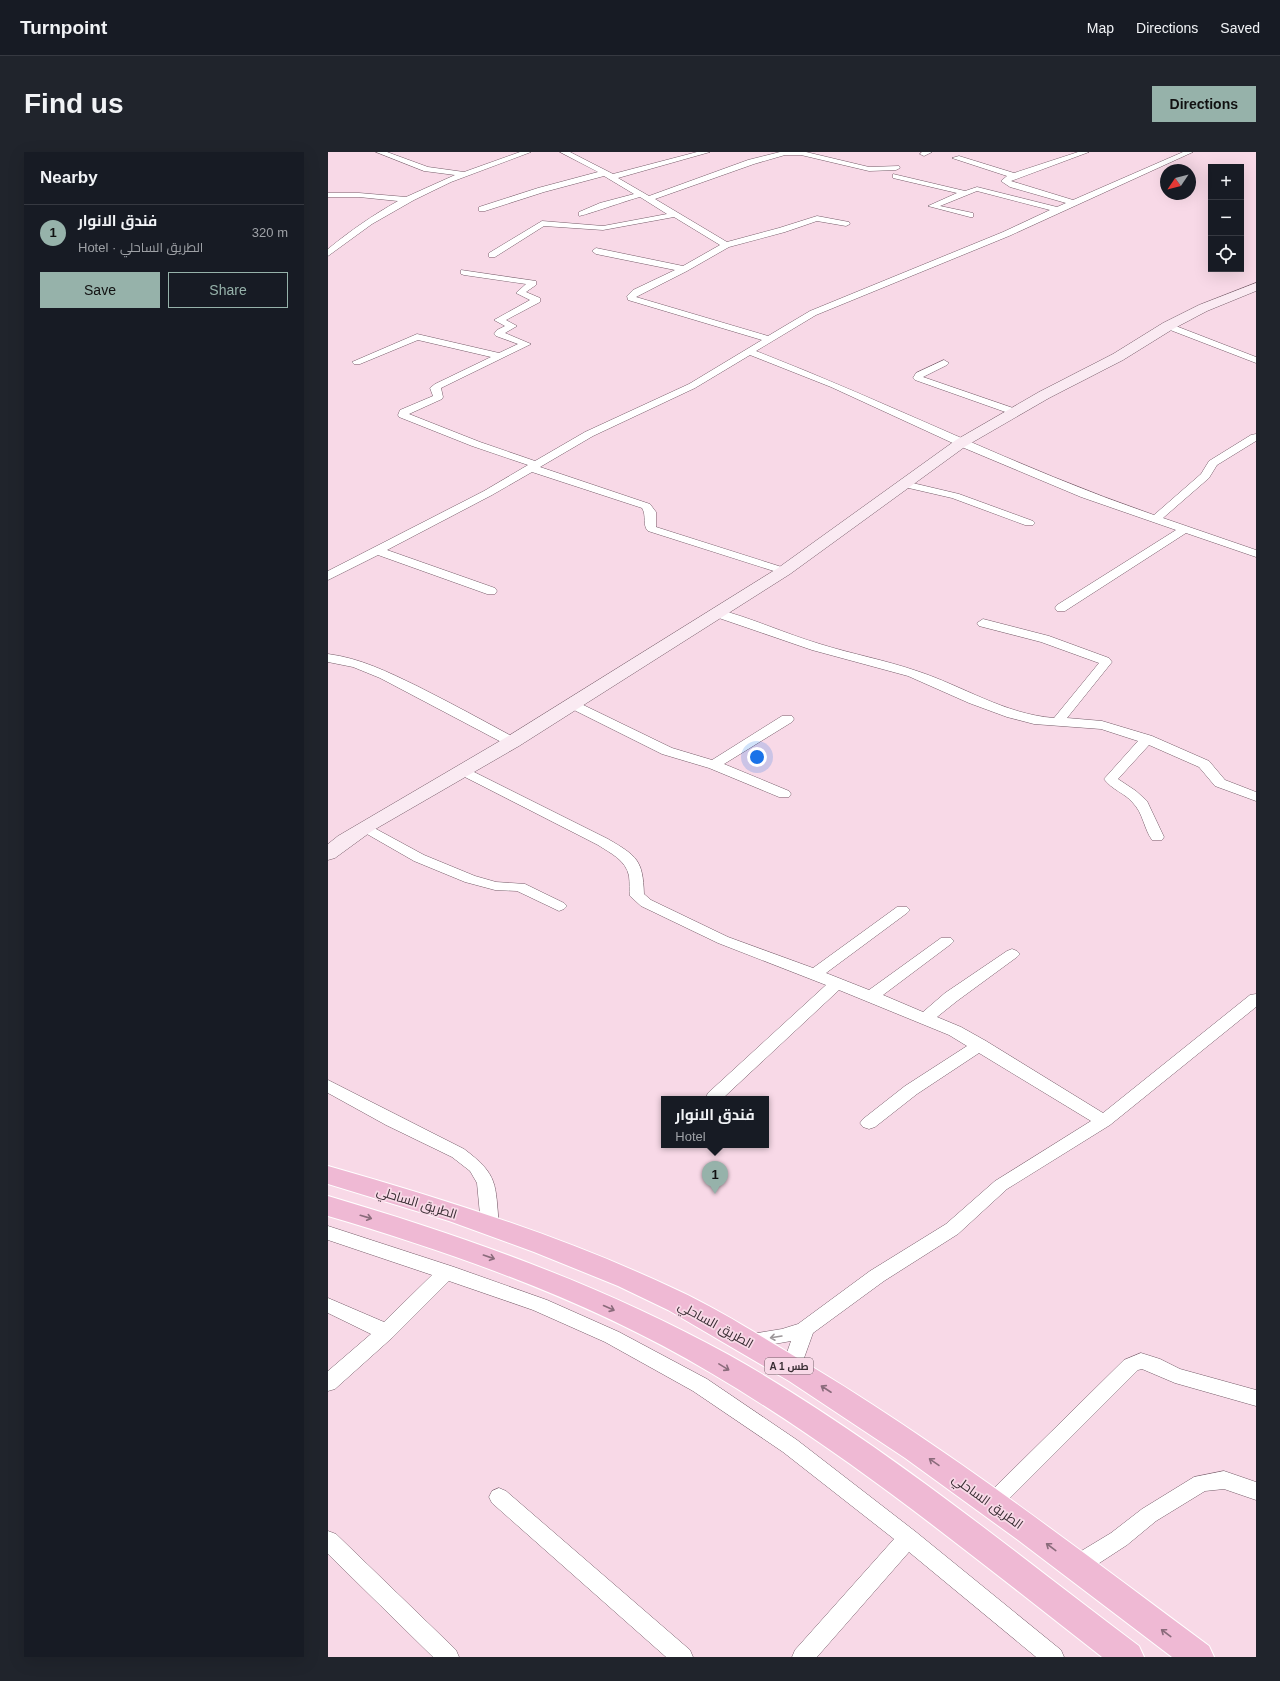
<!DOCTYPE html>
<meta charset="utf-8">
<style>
body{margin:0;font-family:Arial,Cairo,sans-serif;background:#20242c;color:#f1f3f6}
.controls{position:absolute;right:12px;top:12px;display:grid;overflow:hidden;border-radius:0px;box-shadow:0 4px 16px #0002}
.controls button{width:36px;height:36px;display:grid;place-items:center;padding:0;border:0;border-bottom:1px solid #363941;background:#171b24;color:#f1f3f6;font:20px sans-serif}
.compass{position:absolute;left:832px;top:12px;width:36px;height:36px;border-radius:50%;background:#171b24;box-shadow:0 4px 16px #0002;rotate:235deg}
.you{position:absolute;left:429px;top:605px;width:14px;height:14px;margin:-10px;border:3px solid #fff;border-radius:50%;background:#1a73e8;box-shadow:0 0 0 6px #1a73e833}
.badge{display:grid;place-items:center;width:26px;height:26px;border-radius:50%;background:#96b2aa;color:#111;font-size:13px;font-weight:700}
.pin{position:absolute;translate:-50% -33px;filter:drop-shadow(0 1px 2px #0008)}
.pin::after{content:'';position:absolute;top:21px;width:14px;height:12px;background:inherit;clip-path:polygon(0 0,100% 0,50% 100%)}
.popup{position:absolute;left:333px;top:944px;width:108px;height:52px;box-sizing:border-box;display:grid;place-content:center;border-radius:0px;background:#171b24;filter:drop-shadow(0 1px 3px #0005);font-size:13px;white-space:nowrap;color:#9ea1a6}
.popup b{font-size:15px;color:#f1f3f6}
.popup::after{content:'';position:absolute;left:50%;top:100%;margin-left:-8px;border:8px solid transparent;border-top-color:#171b24}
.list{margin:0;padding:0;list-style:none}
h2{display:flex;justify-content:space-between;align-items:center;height:52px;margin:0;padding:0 16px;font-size:17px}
h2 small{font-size:13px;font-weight:400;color:#9ea1a6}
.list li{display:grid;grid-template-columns:26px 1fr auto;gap:12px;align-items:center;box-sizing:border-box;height:56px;padding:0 16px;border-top:1px solid #363941}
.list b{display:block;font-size:15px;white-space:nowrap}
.list p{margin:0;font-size:13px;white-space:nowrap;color:#9ea1a6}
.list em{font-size:13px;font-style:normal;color:#9ea1a6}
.actions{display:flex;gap:8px;padding:12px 16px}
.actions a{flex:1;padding:9px 0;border:1px solid #96b2aa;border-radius:0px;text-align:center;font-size:14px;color:#96b2aa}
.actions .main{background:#96b2aa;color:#111}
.icon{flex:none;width:22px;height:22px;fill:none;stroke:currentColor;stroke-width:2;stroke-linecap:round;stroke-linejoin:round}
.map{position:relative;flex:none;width:928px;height:1505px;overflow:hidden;border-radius:0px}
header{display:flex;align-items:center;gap:24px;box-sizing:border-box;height:56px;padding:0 20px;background:#171b24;border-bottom:1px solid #363941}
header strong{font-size:19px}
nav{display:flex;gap:22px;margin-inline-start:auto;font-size:14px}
.intro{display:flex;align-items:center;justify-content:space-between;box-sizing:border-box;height:96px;padding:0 24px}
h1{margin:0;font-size:28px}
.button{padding:10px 18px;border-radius:0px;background:#96b2aa;color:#111;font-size:14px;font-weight:700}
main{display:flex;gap:24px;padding:0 24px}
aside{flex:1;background:#171b24;border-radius:0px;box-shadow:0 4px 16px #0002}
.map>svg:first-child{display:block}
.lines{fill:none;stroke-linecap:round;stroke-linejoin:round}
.street-casing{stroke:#765c69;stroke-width:1}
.secondary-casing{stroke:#765c69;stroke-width:1}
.highway-casing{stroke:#fff;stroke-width:2}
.street{fill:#fff;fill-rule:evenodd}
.secondary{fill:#faeaf2;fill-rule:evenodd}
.highway{fill:#efb9d4;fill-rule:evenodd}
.oneway{stroke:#8a6b7b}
.oneway2{stroke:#9c9698}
.labels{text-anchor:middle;stroke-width:3.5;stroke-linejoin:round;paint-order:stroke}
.shield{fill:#f8d9e7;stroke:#726068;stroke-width:1}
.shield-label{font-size:10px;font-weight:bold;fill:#382c32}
.near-street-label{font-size:13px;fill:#382c32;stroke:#f8d9e7}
</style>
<header>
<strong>Turnpoint</strong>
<nav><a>Map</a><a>Directions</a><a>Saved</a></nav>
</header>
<div class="intro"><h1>Find us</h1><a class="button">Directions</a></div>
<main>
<aside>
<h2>Nearby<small></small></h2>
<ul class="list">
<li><span class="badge">1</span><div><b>فندق الانوار</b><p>Hotel · الطريق الساحلي</p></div><em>320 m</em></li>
</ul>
<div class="actions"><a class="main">Save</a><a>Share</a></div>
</aside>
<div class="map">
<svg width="928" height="1505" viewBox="0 0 928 1505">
<rect width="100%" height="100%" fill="#f8d9e7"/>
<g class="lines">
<defs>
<path id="street" d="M48,0h11l41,15 36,5 56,-20h11l-80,30 -37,18 -42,24 -44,32v-7c22,-18 45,-34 70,-48l-39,-4h-31v-4h31l47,4 49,-22 -31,-4z
M232,0h10l43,22 84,-22h13l-92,26 31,18 99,-36 32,-8h26l63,15 30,-1 1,2 -4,2 -27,1 -68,-16h-16l-31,9 -99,35 72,43 52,-14 38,-12 32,6 1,2 -4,2 -29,-5 -32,11 -56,15 -42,24 -51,26 132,39 42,-25 193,-79 47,-22 -73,-19 -37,15 33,7v4h-3l-42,-11 29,-13 -64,-15v-4l72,17 12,-4 80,20 9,-4 -56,-16 -9,-6 6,-5 -55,-18 7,-2 55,17 64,-21h11l-78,29 62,19 110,-48h10l-184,84 -193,79 -60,36c134,52 262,117 398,164l47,-41 8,-13 42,-26 5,-1v7l-39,24 -8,13 -46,40 93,32v7l-70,-24 -121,78h-8l-2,-3 2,-3 119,-75 -95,-33 -124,-52 -126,-58 -81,-32 -55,33 -102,48 -53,31 110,37 6,8v15l132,42 2,2 -2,2h-8l-132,-42c-6,-6 -1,-15 -6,-23l-110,-36 -40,23 -105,55 108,38 2,3 -2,3h-8l-109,-39 -50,25v-9l156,-80 44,-26 -56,-19 -73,-29 -1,-2 2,-5 33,-14 -3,-8 5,-4 56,-27 -73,-17 -58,24h-6l-2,-2 65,-28 82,19 19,-9 -22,-8 -2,-2 3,-4 8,-4 -11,-6 36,-20 -14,-7 10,-9 -62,-9 -3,-1v-4l75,11v4l-10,7 14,6v4l-34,18 11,6 -12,7 26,11 -90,44 2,9 -1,2 -33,15 71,28 55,19 50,-29 104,-48 73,-44 -134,-40 -1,-4 6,-6 42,-20 -79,-16 -4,-3 4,-3 87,18 37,-21 -46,-28 -71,13 -59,-4 -49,31h-6v-4l53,-32 61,5 64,-12 -27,-17c-9,2 -57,19 -61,19v-4l21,-9 34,-9 -30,-18 -60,16 -59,19h-6v-4l59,-19 60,-16z
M594,0h10l-8,4 -4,-2z
M840,171l88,34v6l-91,-35 -2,-2z
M616,208l5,3 -2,2 -24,12 96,33 1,2 -1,2h-8l-96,-34 -2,-2 3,-5z
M576,329l55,13 74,27 2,2 -2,2h-8l-73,-27 -52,-12 -1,-2z
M389,457c35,9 69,25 103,35 32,10 65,16 97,27 46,15 87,43 137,47l45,-55 -58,-21 -62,-16 -2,-3 6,-4 66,17 60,22 3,4 -45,56 35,3 50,15 57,25 16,19 31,12v9l-41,-15 -16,-19 -50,-22 -31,34 18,12 11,10 17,36 -2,3h-10c-8,-11 -9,-27 -19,-37 -8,-10 -21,-13 -29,-24l34,-38 -37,-12 -67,-5 -27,-7 -38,-14 -61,-27 -96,-26 -99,-34 -2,-3z
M0,502c32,4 60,18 89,32 34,17 67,35 100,53l2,3 -2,3h-10l-127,-67 -27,-11 -25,-5z
M245,548l99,48 40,12 70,-44h10l2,3 -2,3 -68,42 65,27 2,3 -2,3h-10l-70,-29 -47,-14 -94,-47 -1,-3z
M134,614l146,73c29,17 35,21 36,55l7,6 77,37 85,31 84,-61h10l3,3 -3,3 -81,60 43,17 72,-52h10l3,3 -3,3 -68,51 40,17 22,-19 62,-42 5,-2 5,2 3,3 -3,3 -60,44 -20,16 24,10 25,14 117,72 147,-118 6,-1v13l-146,118 -103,64 -49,45 -74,47 -71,52 -14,39 -7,3 -7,-3 -3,-5 9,-26 -45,8 -7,-3 -3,-5 3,-5 43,-7 16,-5 72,-53 76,-47 49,-43 96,-60 -112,-68 -62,41 -42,33 -6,2 -6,-2 -3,-4 3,-4 42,-33 62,-40 -18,-11 -110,-45 -117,109h-15l-1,-2 2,-4 118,-108 -108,-42 -77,-37 -11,-10c-1,-6 0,-13 -1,-20 -3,-16 -19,-23 -31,-31l-141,-72 -2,-3 2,-3z
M37,671l59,32 51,21 21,6 29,2 39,19 3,3 -3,3 -5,2 -42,-20 -22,-1 -30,-8 -51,-21 -54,-31 -2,-3 2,-3z
M0,928l136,69c35,26 31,35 35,76l-3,5 -6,2 -6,-2 -3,-5 -4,-42 -7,-12 -18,-14 -66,-32 -58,-32z
M0,1074l126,41 93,33 72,32 88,47 90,61 119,92 145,118 3,7h-28l-127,-105 -92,105h-25l3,-7 99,-111 -111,-87 -90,-61 -88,-49 -72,-32 -84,-29 -56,56 -58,52 -7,2v-20l43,-37 -43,-21v-15l56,24 48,-47 -104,-35z
M813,1201l19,6 20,10 76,21v16l-81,-23 -33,-14 -4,1 -139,139 -7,3 -7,-3 -3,-6 3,-6 139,-137z
M896,1319l32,11v18l-32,-11 -19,2 -49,30 -29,24 -43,28 -8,2 -8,-2 -3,-7 3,-7 43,-26 31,-24 52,-32z
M171,1336l7,3 184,159 3,7h-27l-174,-154 -3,-6 3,-6z
M0,1379l8,3 120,116 3,7h-26l-105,-103z"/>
<path id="secondary" d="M928,131v8l-49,20 -34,18 -50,31 -74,38 -83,48 -176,128 -271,172 -147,85 -37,27 -7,2v-16l10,-8 167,-98 273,-170 178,-128 83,-48 74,-38 50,-31 36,-18z"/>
<path id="highway" d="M0,1014c119,34 237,71 349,124 37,17 72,39 107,60 149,87 286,193 425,296l5,11h-42l-154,-117 -113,-82 -116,-77 -121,-71 -50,-24 -84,-34 -85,-31 -121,-37z
M0,1044c139,41 274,89 401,159 146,82 277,191 410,291l5,11h-42c-127,-99 -252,-202 -391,-284 -119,-71 -251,-118 -383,-157z"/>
</defs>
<use href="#street" class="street-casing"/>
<use href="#secondary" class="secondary-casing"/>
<use href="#highway" class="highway-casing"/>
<use href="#street" class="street"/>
<use href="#secondary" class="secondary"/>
<use href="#highway" class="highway"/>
</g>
<defs><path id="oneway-shaft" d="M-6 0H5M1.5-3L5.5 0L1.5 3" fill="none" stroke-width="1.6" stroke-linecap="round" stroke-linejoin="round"/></defs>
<g class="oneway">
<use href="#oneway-shaft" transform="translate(38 1065) rotate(16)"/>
<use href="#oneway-shaft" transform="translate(161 1105) rotate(19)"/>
<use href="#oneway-shaft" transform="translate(281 1156) rotate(24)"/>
<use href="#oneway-shaft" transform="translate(396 1215) rotate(31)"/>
<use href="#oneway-shaft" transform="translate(498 1237) rotate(-147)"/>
<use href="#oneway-shaft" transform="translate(606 1310) rotate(-145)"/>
<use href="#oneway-shaft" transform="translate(723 1395) rotate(-143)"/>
<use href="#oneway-shaft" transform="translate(838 1481) rotate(-143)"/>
</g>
<use class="oneway2" href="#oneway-shaft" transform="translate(448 1185) rotate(171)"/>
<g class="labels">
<rect class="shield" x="437" y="1206" width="48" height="16" rx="3"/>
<g class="shield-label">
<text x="461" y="1218">A 1 طس</text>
</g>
<g class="near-street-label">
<text transform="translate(89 1050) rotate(17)" y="5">الطريق الساحلي</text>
<text transform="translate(388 1172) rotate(29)" y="5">الطريق الساحلي</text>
<text transform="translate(660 1349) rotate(36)" y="5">الطريق الساحلي</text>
</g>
</g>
</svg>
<div class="controls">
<button>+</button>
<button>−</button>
<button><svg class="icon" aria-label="locate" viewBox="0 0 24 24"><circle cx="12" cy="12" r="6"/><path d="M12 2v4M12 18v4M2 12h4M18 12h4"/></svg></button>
</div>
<svg class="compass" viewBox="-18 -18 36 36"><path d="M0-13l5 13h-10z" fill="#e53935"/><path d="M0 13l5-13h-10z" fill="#9ea1a6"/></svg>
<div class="you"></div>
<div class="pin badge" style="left:387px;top:1042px">1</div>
<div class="popup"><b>فندق الانوار</b>Hotel</div>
</div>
</main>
